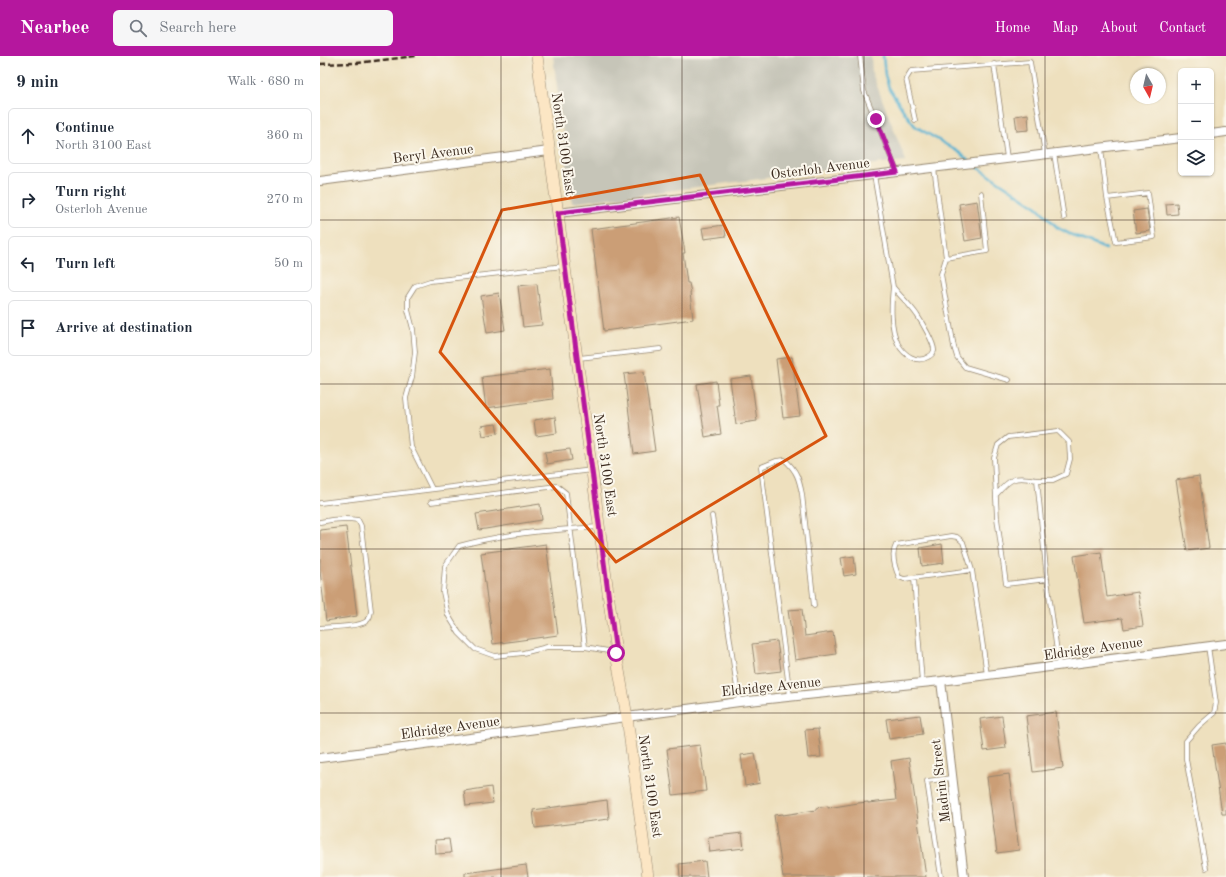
<!DOCTYPE html>
<meta charset="utf-8">
<style>
body{margin:0;font-family:"Old Standard TT",serif;background:#f6f6f7;color:#1f2937}
.controls{position:absolute;right:12px;top:12px;display:grid;overflow:hidden;border-radius:6px;box-shadow:0 1px 3px #0004}
.controls button{width:36px;height:36px;display:grid;place-items:center;padding:0;border:0;border-bottom:1px solid #e0e1e3;background:#fff;color:#1f2937;font:20px sans-serif}
.compass{position:absolute;left:810px;top:12px;width:36px;height:36px;border-radius:50%;background:#fff;box-shadow:0 1px 3px #0004;rotate:172deg}
.stop{position:absolute;width:12px;height:12px;margin:-9px;border:3px solid #b5179e;border-radius:50%;background:#fff}
.stop.end{background:#b5179e;border-color:#fff;box-shadow:0 1px 4px #0008}
.list{margin:0;padding:0;list-style:none}
h2{display:flex;justify-content:space-between;align-items:center;height:52px;margin:0;padding:0 16px;font-size:17px}
h2 small{font-size:13px;font-weight:400;color:#747a83}
.list li{display:grid;grid-template-columns:26px 1fr auto;gap:12px;align-items:center;box-sizing:border-box;height:56px;margin:0 8px 8px;padding:0 8px;border:1px solid #e0e1e3;border-radius:6px}
.list b{display:block;font-size:15px;white-space:nowrap}
.list p{margin:0;font-size:13px;white-space:nowrap;color:#747a83}
.list em{font-size:13px;font-style:normal;color:#747a83}
.icon{flex:none;width:22px;height:22px;fill:none;stroke:currentColor;stroke-width:2;stroke-linecap:round;stroke-linejoin:round}
.map{position:relative;flex:none;width:906px;height:821px;overflow:hidden}
header{display:flex;align-items:center;gap:24px;box-sizing:border-box;height:56px;padding:0 20px;background:#b5179e;color:#fff}
header strong{font-size:19px}
nav{display:flex;gap:22px;margin-inline-start:auto;font-size:14px}
.search{width:280px;height:36px;background:#f6f6f7;display:flex;align-items:center;gap:10px;box-sizing:border-box;padding:0 14px;border-radius:6px;color:#747a83;font-size:15px}
main{display:flex}
aside{flex:1;background:#fff}
.map>svg:first-child{display:block}
.industrial{fill:#c6c5b8}
.lines{fill:none;stroke-linecap:round;stroke-linejoin:round}
.stream{stroke:#54b2d2;stroke-width:2.5}
.building{fill:#cb9e76}
.service-casing{stroke:#94856e;stroke-width:5.5}
.minor-casing{stroke:#94856e;stroke-width:10}
.secondary-casing{stroke:#94856e;stroke-width:12}
.service{stroke:#fff;stroke-width:4}
.minor{stroke:#fff;stroke-width:8}
.secondary{stroke:#fce6c4;stroke-width:11}
.rail{stroke:#3b2a1e;stroke-width:2.5;stroke-dasharray:6 3;stroke-linecap:butt}
.route{stroke:#b5179e;stroke-width:5}
.marked{fill:none;stroke:#d7540e;stroke-width:3;stroke-linejoin:round}
.grid{fill:none;stroke:#3b2a1e;stroke-width:1;stroke-opacity:0.55}
.labels{text-anchor:middle;stroke-width:4;stroke-linejoin:round;paint-order:stroke}
.street-label{font-size:14px;fill:#3b2a1e;stroke:#fbf7ec}
</style>
<header>
<strong>Nearbee</strong>
<div class="search"><svg class="icon" aria-label="search" viewBox="0 0 24 24"><circle cx="10" cy="10" r="6"/><path d="M15 15l6 6"/></svg>Search here</div>
<nav><a>Home</a><a>Map</a><a>About</a><a>Contact</a></nav>
</header>
<main>
<aside>
<h2>9 min<small>Walk · 680 m</small></h2>
<ul class="list">
<li><svg class="icon" aria-label="ahead" viewBox="0 0 24 24"><path d="M12 20V5M6 11l6-6 6 6"/></svg><div><b>Continue</b><p>North 3100 East</p></div><em>360 m</em></li>
<li><svg class="icon" aria-label="right" viewBox="0 0 24 24"><path d="M7 20v-9h11M14 6l5 5-5 5"/></svg><div><b>Turn right</b><p>Osterloh Avenue</p></div><em>270 m</em></li>
<li><svg class="icon" aria-label="left" viewBox="0 0 24 24"><path d="M17 20v-9H6M10 6l-5 5 5 5"/></svg><div><b>Turn left</b></div><em>50 m</em></li>
<li><svg class="icon" aria-label="arrive" viewBox="0 0 24 24"><path d="M6 21V4h12l-3 4 3 4H6"/></svg><div><b>Arrive at destination</b></div></li>
</ul>
</aside>
<div class="map">
<svg width="906" height="821" viewBox="0 0 906 821">
<rect width="100%" height="100%" fill="#fbf7ec"/>
<filter id="ink" filterUnits="userSpaceOnUse"><feTurbulence type="fractalNoise" baseFrequency=".025" numOctaves="2"/><feDisplacementMap in="SourceGraphic" scale="8" xChannelSelector="R" yChannelSelector="G"/><feConvolveMatrix kernelMatrix="1 2 1 2 8 2 1 2 1" color-interpolation-filters="sRGB"/></filter>
<filter id="wash" filterUnits="userSpaceOnUse"><feTurbulence type="fractalNoise" baseFrequency=".012" numOctaves="4" result="noise"/><feDisplacementMap in="SourceGraphic" scale="16" xChannelSelector="R" yChannelSelector="G"/><feGaussianBlur stdDeviation="0.9" result="paint"/><feColorMatrix in="noise" values="0 0 0 0 0 0 0 0 0 0 0 0 0 0 0 0 0 1.4 0 .05"/><feComposite in="paint" operator="in"/></filter>
<g filter="url(#wash)">
<rect width="100%" height="100%" fill="#eee0be"/>
<path class="industrial" d="M233,0h318l1,17 34,88 -23,2 -311,40z"/>
<g class="lines">
<path class="stream" d="M563,0l2,19 4,13 16,25 10,13 45,27 10,9
M654,109l63,42 21,21 18,9 30,12"/>
</g>
<g id="blocks">
<path class="building" d="M708,58l1,16 -12,1 -2,-15z
M657,145l5,37 -17,3 -6,-37z
M857,147l1,11 -11,1 -1,-11z
M827,153l3,22 -14,2 -3,-22z
M359,161l6,36h-2l4,30h2l2,10h-1l3,26 -89,12 -13,-102z
M404,169l2,11 -22,3 -2,-11z
M217,228l5,41 -19,2 -5,-41z
M179,237l6,37 -18,3 -6,-37z
M472,301l8,59 -17,2 -7,-59z
M230,313l3,30 -67,9 -4,-31z
M324,316l11,79 -21,3 -10,-80z
M431,320l6,45 -21,3 -6,-45z
M396,325l3,24h-2l4,29 -16,3 -8,-53z
M235,361l2,16 -21,3 -2,-16z
M176,368l2,9 -15,3 -2,-10z
M250,393l2,11 -25,4 -2,-12z
M879,420l10,72 -22,3 -11,-71z
M220,448l2,16 -63,10 -3,-16z
M26,471l11,89 -31,5 -6,-50v-41z
M226,488l12,91 -65,9 -12,-91z
M622,488l2,19 -22,3 -2,-18z
M781,496l6,45 31,-5 5,34 -19,3 -2,-11 -38,5 -10,-67z
M534,500l2,18 -12,2 -3,-18z
M482,553l3,27 28,-4 3,22 -41,6 -7,-50z
M457,585l4,30 -25,3 -4,-30z
M736,656l7,56 -30,4 -7,-56z
M600,659l3,19 -34,5 -3,-20z
M682,660l4,32 -22,3 -4,-32z
M498,673l3,28 -13,1 -3,-28z
M906,687v71h-4l-10,-69z
M380,689l6,46 -33,4 -6,-46z
M435,697l5,30 -15,3 -4,-31z
M589,702l17,119h-143l-9,-62 9,-1v1l33,-5v-2l12,-2v2l30,-5 10,-1v1l28,-3 -5,-39z
M689,718l10,76 -22,3 -10,-76z
M171,731l2,16 -27,3 -2,-15z
M287,744l2,19 -74,9 -2,-18z
M422,777l2,15 -34,4 -2,-15z
M129,783l2,14 -15,1 -1,-14z
M385,805l2,16h-27l-1,-13z
M206,809l2,12h-63v-4z"/>
</g>
</g>
<g filter="url(#ink)">
<use href="#blocks" fill-opacity="0" stroke="#94856e" stroke-width="1"/>
<g class="lines">
<defs>
<path id="service" d="M540,0l4,35 33,81
M674,8l13,94
M595,64l-9,-41 5,-8 119,-9 15,92
M781,92l6,50
M734,97l10,65
M614,112l12,90
M554,119l19,112
M661,137l6,58 -41,7 -5,16 13,73 3,10 8,10 44,13
M828,137l6,44 -38,5 -9,-44z
M573,231c8,10 17,18 24,28 4,6 18,29 17,36 -1,3 -4,5 -6,6 -11,7 -24,-2 -30,-13 -8,-17 -7,-38 -5,-57z
M259,302l81,-9
M112,433l-21,-42 -5,-49 6,-21 3,-25 -2,-23 -5,-19v-13l7,-11 15,-5 134,-15
M676,439c15,-18 19,-19 41,-15
M111,446l126,-16 9,7 19,154
M0,447l272,-33
M392,460l27,186
M0,466c13,-3 25,-4 38,-2l3,6 10,85c-1,5 -1,8 -6,11 -8,5 -35,5 -45,6
M279,471c-47,3 -95,6 -140,19l-14,20 -2,26 5,23 11,18 16,16 20,7 28,-3 24,-6h38l29,5
M631,480l6,1 6,5 9,28 -68,9 -5,-2c-4,-9 -8,-23 -3,-32z
M652,514l15,105
M594,522l8,105
M727,523l-41,5 -9,-66 -3,-60 4,-13 10,-8 50,-6 11,11 1,17 -4,15 -13,6h-16l10,99 12,87
M470,640l-29,-229 15,-6 9,-1c12,11 14,19 17,34l12,112
M886,812l-20,-109v-18l13,-15 15,-13 2,-10 -8,-57
M621,821l-14,-96 25,-3"/>
<path id="minor" d="M891,78l15,-2
M0,125l229,-30
M238,157l623,-75
M621,625l23,196
M0,702l419,-56 202,-21 285,-37"/>
<path id="secondary" d="M217,0l79,597 11,64 21,160"/>
</defs>
<use href="#service" class="service-casing"/>
<use href="#minor" class="minor-casing"/>
<use href="#secondary" class="secondary-casing"/>
<use href="#service" class="service"/>
<use href="#minor" class="minor"/>
<use href="#secondary" class="secondary"/>
<path class="rail" d="M0,8l37,-1 59,-7"/>
</g>
</g>
<g class="lines" filter="url(#ink)">
<path class="route" d="M296,597l-58,-440 339,-41 -21,-53"/>
</g>
<path class="marked" d="M380,119l126,261 -210,126 -176,-210 62,-142z"/>
<path class="grid" d="M181,0v821M362,0v821M544,0v821M725,0v821M0,164h906M0,328h906M0,493h906M0,657h906"/>
<g class="labels">
<g class="street-label">
<text transform="translate(244 88) rotate(82)" y="5">North 3100 East</text>
<text transform="translate(113 97) rotate(-7)" y="5">Beryl Avenue</text>
<text transform="translate(500 112) rotate(-7)" y="5">Osterloh Avenue</text>
<text transform="translate(286 409) rotate(82)" y="5">North 3100 East</text>
<text transform="translate(773 592) rotate(-8)" y="5">Eldridge Avenue</text>
<text transform="translate(451 630) rotate(-6)" y="5">Eldridge Avenue</text>
<text transform="translate(130 671) rotate(-8)" y="5">Eldridge Avenue</text>
<text transform="translate(620 725) rotate(-97)" y="5">Madrin Street</text>
<text transform="translate(331 730) rotate(82)" y="5">North 3100 East</text>
</g>
</g>
</svg>
<div class="controls">
<button>+</button>
<button>−</button>
<button><svg class="icon" aria-label="layers" viewBox="0 0 24 24"><path d="M12 4l9 5-9 5-9-5zM3 14l9 5 9-5"/></svg></button>
</div>
<svg class="compass" viewBox="-18 -18 36 36"><path d="M0-13l5 13h-10z" fill="#e53935"/><path d="M0 13l5-13h-10z" fill="#747a83"/></svg>
<div class="stop" style="left:296px;top:597px"></div>
<div class="stop end" style="left:556px;top:63px"></div>
</div>
</main>
